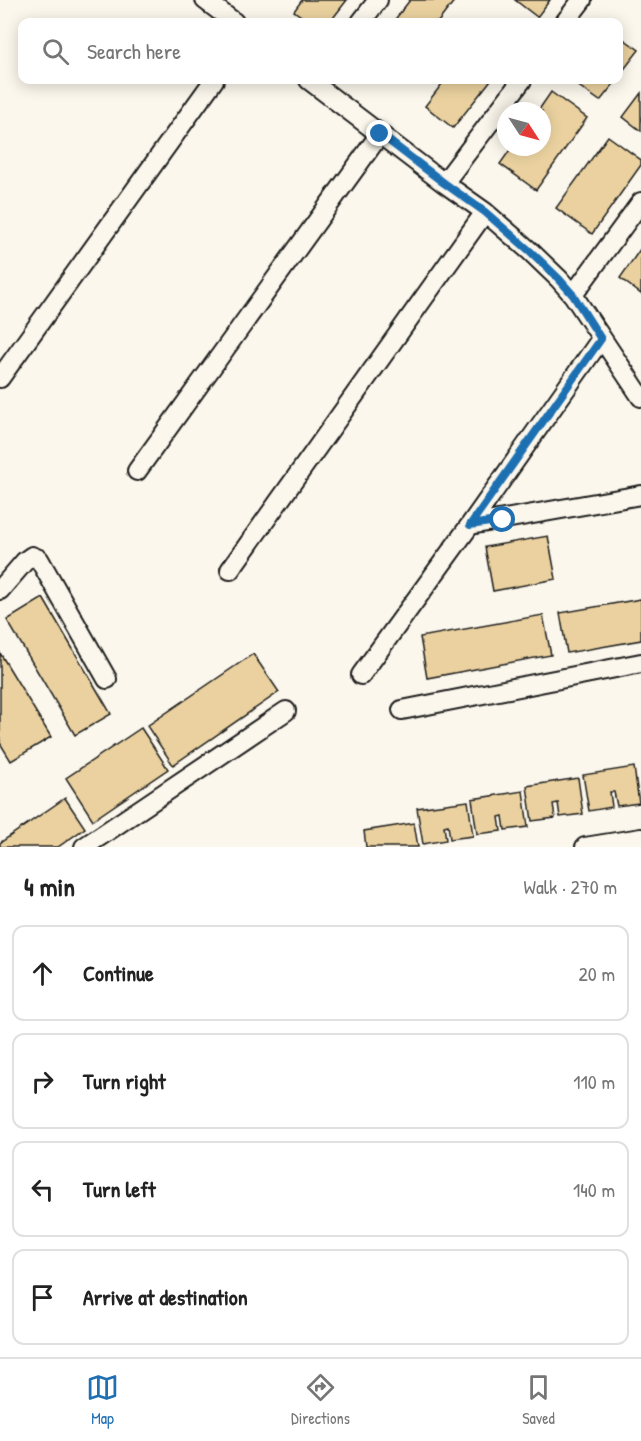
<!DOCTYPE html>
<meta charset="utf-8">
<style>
body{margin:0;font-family:"Patrick Hand",sans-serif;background:#f6f6f6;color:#222}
.compass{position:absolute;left:497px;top:102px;width:54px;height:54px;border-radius:50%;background:#fff;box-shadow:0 3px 15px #0003;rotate:126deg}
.stop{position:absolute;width:18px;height:18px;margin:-14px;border:4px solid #1f6fb2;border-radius:50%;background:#fff}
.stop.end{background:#1f6fb2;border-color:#fff;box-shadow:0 2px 6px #0008}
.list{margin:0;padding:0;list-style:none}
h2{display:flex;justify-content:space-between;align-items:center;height:78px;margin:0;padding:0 24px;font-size:26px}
h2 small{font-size:20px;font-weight:400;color:#767676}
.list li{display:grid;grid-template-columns:39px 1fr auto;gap:18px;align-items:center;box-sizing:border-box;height:96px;margin:0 12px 12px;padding:0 12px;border:2px solid #e0e0e0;border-radius:12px}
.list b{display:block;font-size:22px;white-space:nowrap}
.list em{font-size:20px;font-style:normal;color:#767676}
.icon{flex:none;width:33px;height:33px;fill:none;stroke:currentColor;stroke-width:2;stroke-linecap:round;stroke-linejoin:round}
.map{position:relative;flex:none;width:641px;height:847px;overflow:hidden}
.search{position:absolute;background:#fff;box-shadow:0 3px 15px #0003;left:18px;right:18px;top:18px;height:66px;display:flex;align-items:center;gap:15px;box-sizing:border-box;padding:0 21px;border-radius:12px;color:#767676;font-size:22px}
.sheet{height:510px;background:#fff}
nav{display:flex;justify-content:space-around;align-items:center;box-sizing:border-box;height:84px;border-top:2px solid #e0e0e0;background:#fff;font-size:16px;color:#767676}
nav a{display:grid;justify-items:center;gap:3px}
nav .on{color:#1f6fb2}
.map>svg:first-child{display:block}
.building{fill:#ead19f;stroke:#1c1c1c;stroke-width:1.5}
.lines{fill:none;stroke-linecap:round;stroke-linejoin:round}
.minor-casing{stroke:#1c1c1c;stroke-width:22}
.minor{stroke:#fbf7ec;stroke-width:18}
.route{stroke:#1f6fb2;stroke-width:8}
</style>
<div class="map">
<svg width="641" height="847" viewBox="0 0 641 847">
<rect width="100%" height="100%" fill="#fbf7ec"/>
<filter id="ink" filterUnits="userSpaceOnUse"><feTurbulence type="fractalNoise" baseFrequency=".0167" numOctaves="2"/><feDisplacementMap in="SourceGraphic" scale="12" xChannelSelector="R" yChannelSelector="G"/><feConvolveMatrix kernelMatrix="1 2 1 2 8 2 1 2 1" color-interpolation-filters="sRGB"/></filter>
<g filter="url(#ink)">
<path class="building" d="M302,0h45l-17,22h-20l-16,-11z
M410,0h45l-17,22h-45z
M515,0h35l-13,17z
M618,35l21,15 -21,27z
M445,80h46l-38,48 -28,-22z
M570,80h47l-17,21z
M551,92l36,26 -51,72 -36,-26 12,-17h30v-36h-4z
M641,93v38l-18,-14z
M608,136l33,24v5l-49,69 -36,-26z
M641,248v46l-21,-16z
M548,536l8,43 -63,12 -8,-44z
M43,598l68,116 -36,21 -68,-115z
M641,599v41l-74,13 -7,-40z
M543,615l8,40 -124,23 -7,-41z
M0,653l51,84 -40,24 -11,-18z
M253,654l26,38 -106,73 -26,-39z
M141,728l27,41 -75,51 -27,-42z
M634,767l5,36 -22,3 -3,-14h-4l2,15 -23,4 -6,-36z
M578,778l5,36 -23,3 -2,-14 -5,1 2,14 -23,3 -5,-35z
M523,791l5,36 -23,3 -2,-14 -4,1 2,14 -24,3 -5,-35z
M65,798l20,30 -27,19h-58v-4z
M468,801l5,35 -23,3 -2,-14 -4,1 2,14 -23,4 -6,-36z
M414,823l4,24h-52l-2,-16z"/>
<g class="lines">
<defs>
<path id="minor" d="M205,0l29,22
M361,22l17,-22
M565,22l17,-22
M309,80l135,103 41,29 46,40 28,27 14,16 68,102
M444,183l78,-103
M573,295l68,-93
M0,378l214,-298
M137,471l243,-337
M470,525l171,-30
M230,570l255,-358
M0,590l25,-29 7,-5 7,3 68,120
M361,675l109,-150 131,-186
M402,710l239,-47
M84,847l202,-136
M585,847l56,-9"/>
</defs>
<use href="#minor" class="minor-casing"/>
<use href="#minor" class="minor"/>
</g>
</g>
<g class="lines" filter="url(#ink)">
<path class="route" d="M380,134l64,49 41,29 46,40 28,27 14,16 28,44 -131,186 33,-5"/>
</g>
</svg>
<svg class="compass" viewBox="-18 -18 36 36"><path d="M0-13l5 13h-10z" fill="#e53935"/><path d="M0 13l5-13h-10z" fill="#767676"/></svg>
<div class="stop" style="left:503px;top:520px"></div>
<div class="stop end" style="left:380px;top:134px"></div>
<div class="search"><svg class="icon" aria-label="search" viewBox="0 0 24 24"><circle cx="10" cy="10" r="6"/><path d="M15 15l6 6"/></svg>Search here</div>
</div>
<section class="sheet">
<h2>4 min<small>Walk · 270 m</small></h2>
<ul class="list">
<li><svg class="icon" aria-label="ahead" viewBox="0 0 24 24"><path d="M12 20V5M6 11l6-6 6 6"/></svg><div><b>Continue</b></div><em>20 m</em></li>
<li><svg class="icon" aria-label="right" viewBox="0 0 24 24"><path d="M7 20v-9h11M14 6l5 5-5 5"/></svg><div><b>Turn right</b></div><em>110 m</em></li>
<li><svg class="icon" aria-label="left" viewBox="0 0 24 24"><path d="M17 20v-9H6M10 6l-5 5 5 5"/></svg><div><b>Turn left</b></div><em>140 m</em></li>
<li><svg class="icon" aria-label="arrive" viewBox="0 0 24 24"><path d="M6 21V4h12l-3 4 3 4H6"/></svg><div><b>Arrive at destination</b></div></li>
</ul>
</section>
<nav>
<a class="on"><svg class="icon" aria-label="map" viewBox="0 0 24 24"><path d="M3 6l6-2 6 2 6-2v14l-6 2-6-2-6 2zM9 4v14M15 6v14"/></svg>Map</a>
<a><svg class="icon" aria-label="directions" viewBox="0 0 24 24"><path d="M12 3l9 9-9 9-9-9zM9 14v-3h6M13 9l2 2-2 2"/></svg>Directions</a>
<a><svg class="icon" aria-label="saved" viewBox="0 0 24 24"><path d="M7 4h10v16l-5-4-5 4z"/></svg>Saved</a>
</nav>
